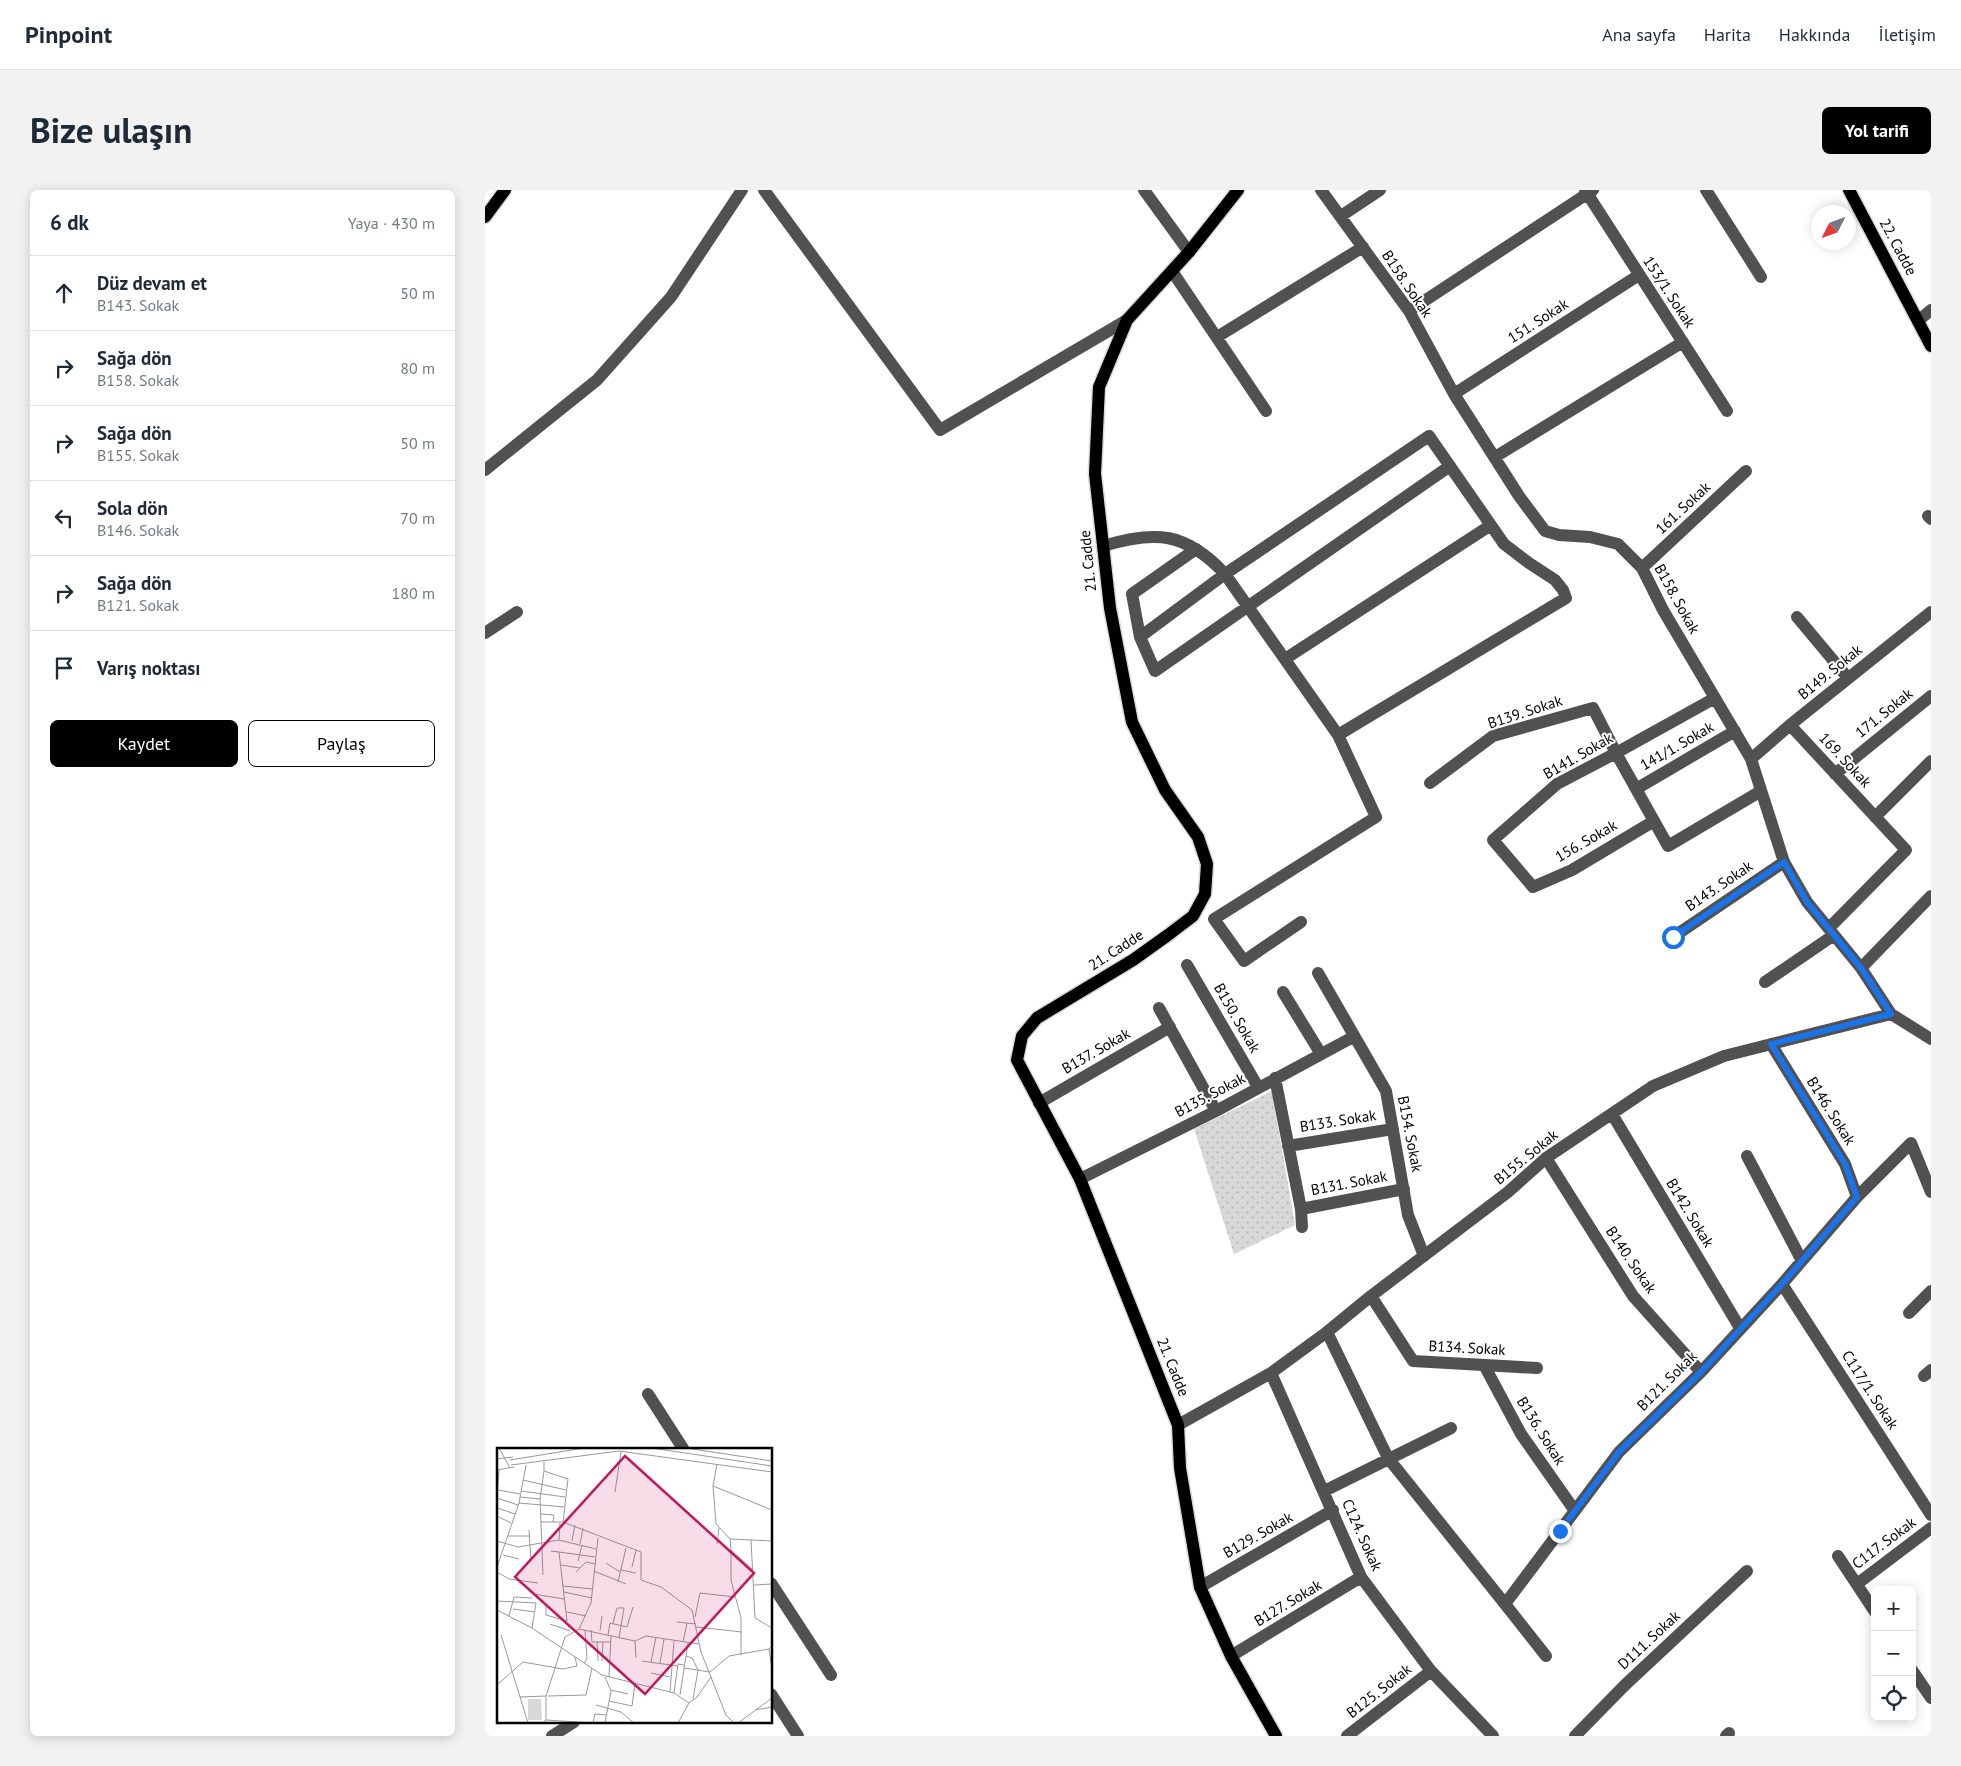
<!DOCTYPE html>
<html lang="tr">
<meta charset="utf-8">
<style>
body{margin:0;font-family:"PT Sans",sans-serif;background:#f2f2f3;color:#1f2937}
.controls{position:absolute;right:15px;bottom:15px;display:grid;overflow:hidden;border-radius:8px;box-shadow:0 2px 12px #0003}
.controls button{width:45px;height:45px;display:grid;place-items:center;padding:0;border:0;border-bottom:1px solid #e0e1e3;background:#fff;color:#1f2937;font:25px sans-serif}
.compass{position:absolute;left:1326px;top:15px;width:45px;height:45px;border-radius:50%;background:#fff;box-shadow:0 2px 12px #0003;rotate:228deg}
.stop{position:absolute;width:15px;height:15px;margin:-11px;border:4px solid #1a73e8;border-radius:50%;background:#fff}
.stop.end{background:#1a73e8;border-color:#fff;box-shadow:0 1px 5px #0008}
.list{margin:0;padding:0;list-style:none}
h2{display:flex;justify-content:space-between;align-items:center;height:65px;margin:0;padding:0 20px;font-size:21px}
h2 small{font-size:16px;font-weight:400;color:#747a83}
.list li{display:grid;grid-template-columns:32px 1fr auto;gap:15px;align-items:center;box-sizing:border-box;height:75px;padding:0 20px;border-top:1px solid #e0e1e3}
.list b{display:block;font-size:19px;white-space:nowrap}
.list p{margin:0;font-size:16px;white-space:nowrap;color:#747a83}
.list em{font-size:16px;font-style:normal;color:#747a83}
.actions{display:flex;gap:10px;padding:15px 20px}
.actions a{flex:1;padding:11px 0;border:1px solid #000;border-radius:8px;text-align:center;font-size:18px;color:#000}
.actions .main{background:#000;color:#fff}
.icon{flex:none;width:28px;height:28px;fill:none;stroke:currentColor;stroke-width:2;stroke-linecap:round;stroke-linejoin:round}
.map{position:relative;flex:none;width:1446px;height:1546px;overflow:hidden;border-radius:8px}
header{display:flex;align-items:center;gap:30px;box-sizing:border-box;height:70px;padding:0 25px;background:#fff;border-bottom:1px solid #e0e1e3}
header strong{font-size:24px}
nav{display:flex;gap:28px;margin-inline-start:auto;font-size:18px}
.intro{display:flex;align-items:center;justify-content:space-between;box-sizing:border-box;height:120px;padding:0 30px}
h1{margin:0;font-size:35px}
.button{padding:12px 22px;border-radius:8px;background:#000;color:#fff;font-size:18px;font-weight:700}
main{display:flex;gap:30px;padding:0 30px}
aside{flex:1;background:#fff;border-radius:8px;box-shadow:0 2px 12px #0003}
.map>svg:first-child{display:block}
.park{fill:url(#park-dots)}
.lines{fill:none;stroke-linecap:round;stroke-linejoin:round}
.major-casing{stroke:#dbdbdb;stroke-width:15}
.minor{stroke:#515151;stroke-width:12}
.major{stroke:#000;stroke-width:12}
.route{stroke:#1a73e8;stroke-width:6}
.labels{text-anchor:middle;stroke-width:4;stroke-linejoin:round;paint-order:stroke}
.street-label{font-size:15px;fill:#000;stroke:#fff}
.inset-road{fill:none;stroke:#999;stroke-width:1}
.view{fill:#c2185b;fill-opacity:0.15;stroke:#c2185b;stroke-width:2.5}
.inset-edge{fill:none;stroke:#000;stroke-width:2.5}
</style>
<header>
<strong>Pinpoint</strong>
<nav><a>Ana sayfa</a><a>Harita</a><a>Hakkında</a><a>İletişim</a></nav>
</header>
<div class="intro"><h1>Bize ulaşın</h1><a class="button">Yol tarifi</a></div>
<main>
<aside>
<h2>6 dk<small>Yaya · 430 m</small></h2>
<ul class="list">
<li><svg class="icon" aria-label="ahead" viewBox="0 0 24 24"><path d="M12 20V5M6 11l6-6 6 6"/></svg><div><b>Düz devam et</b><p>B143. Sokak</p></div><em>50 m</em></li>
<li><svg class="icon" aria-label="right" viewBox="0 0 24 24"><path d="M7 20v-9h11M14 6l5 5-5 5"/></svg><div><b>Sağa dön</b><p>B158. Sokak</p></div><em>80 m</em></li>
<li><svg class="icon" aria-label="right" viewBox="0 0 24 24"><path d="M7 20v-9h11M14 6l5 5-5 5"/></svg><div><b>Sağa dön</b><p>B155. Sokak</p></div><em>50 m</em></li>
<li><svg class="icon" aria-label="left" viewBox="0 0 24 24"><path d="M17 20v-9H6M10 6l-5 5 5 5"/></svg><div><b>Sola dön</b><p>B146. Sokak</p></div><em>70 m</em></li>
<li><svg class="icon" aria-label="right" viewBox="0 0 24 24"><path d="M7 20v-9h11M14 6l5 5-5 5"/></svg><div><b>Sağa dön</b><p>B121. Sokak</p></div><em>180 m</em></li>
<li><svg class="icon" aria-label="arrive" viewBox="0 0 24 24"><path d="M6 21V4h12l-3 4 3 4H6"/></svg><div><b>Varış noktası</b></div></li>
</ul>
<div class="actions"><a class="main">Kaydet</a><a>Paylaş</a></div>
</aside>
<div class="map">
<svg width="1446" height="1546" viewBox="0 0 1446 1546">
<defs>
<pattern id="park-dots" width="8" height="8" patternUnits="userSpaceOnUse" patternTransform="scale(1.25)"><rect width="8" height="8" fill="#d8d8d8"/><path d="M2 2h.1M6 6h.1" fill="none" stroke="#b8b8b8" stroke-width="1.8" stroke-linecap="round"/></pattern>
</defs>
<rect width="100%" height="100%" fill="#fff"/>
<path class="park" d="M787,901l23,134 -61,29 -40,-125z"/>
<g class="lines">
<defs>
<path id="major" d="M753,0l-49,62 -62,68 -28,67 -4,87 15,134 22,114 33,68 33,47 9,27 -2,30 -12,22 -25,19 -35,25 -96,58 -15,18 -5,24 63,119 98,246 2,43 20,119 31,69 45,80
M1364,0l82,156
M0,27l20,-27"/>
</defs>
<use href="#major" class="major-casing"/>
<path class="minor" d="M279,0l176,240 187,-110
M659,0l45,62
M836,0l88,121 45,83 65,102 26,35 14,4 31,2 28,7 24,24 21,42 88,149 33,103 23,40 54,66 30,46
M1100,0l142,221
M1221,0l55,87
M856,26l39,-26
M687,81l94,140
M924,121l184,-121
M1433,131l13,-11
M732,147l146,-90
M969,204l185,-119
M1010,267l188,-115
M0,280l112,-90 74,-83 71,-107
M1443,326l3,3
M618,356c52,-16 83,-14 122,28l113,161 38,82 -162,102 30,42 57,-39
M711,359l-64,45 8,43 15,34 295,-205
M1157,378l104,-97
M1312,427l51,61
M0,443l32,-21
M655,447l85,-63 204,-138 75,108 25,19 26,17 8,10 3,8 -228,137
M800,469l206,-134
M1305,535l116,125 -77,78
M1266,569l39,-34 141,-113
M1350,584l96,-78
M945,593l63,-47 100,-28 23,45 52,93 93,-55
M1151,599l99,-58
M1390,627l56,-56
M1169,631l-82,49 -39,17 -40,-47 64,-56 59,-31 99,-55
M1188,747l111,-75
M702,775l71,122
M1376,778l70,-72
M833,783l68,118 22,124 16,41
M1280,792l69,-47
M798,802l38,62
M674,818l57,103
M1286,854l74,120 12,33
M790,888l26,131 1,18
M554,913l131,-76
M1127,924l128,214
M803,956l105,-17
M1262,966l55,105
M1061,968l87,138 68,76
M595,989l136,-68 137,-74
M816,1019l103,-20
M1297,1094l149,231
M886,1106l42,65 124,7
M1424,1123l22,-22
M842,1142l61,126 117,146
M999,1175l37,69 54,77
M786,1183l90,204 70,94 62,65
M1439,1186l7,-6
M163,1204l36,56
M693,1235l93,-52 56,-41 44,-36 137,-104 38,-34 107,-72 71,-30 167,-42 40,25
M839,1301l127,-63
M1353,1366l37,56
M286,1393l60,92
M1372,1394l74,-56
M715,1397l133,-77
M746,1466l130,-79
M1061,1466l-41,-52 114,-152 82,-80 81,-88 75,-87 54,-54 20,49
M1427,1480l19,28
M286,1504l27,42
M67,1546l22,-14
M862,1546l84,-65
M1090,1546l50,-51 122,-114
M1241,1546l3,-3"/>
<use href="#major" class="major"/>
</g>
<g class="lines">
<path class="route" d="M1075,1341l59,-79 82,-80 81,-88 75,-87 -12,-33 -74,-120 120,-30 -30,-46 -54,-66 -23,-40 -111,75"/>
</g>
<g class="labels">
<g class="street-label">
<text transform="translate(1413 57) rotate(62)" y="5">22. Cadde</text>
<text transform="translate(922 94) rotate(56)" y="5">B158. Sokak</text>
<text transform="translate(1184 102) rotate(57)" y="5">153/1. Sokak</text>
<text transform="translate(1053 131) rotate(-33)" y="5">151. Sokak</text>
<text transform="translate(1198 318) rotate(-43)" y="5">161. Sokak</text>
<text transform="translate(603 371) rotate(-96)" y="5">21. Cadde</text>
<text transform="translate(1192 409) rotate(61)" y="5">B158. Sokak</text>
<text transform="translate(1345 482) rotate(-39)" y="5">B149. Sokak</text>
<text transform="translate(1040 522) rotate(-18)" y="5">B139. Sokak</text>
<text transform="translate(1399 523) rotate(-39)" y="5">171. Sokak</text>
<text transform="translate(1192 556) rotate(-30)" y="5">141/1. Sokak</text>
<text transform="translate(1093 566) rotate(-30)" y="5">B141. Sokak</text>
<text transform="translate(1360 570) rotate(47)" y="5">169. Sokak</text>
<text transform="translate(1101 651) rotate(-30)" y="5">156. Sokak</text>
<text transform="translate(1234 696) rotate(-34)" y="5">B143. Sokak</text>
<text transform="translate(631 760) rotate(-33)" y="5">21. Cadde</text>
<text transform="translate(752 828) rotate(60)" y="5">B150. Sokak</text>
<text transform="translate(611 861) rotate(-30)" y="5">B137. Sokak</text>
<text transform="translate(725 905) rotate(-28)" y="5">B135. Sokak</text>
<text transform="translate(1346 921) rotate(58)" y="5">B146. Sokak</text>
<text transform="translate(853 931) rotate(-9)" y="5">B133. Sokak</text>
<text transform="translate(925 944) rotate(79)" y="5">B154. Sokak</text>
<text transform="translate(1041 967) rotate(-39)" y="5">B155. Sokak</text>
<text transform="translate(864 993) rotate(-11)" y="5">B131. Sokak</text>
<text transform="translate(1205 1023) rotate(59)" y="5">B142. Sokak</text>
<text transform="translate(1146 1070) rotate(56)" y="5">B140. Sokak</text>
<text transform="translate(982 1158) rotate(3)" y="5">B134. Sokak</text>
<text transform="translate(688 1177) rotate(68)" y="5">21. Cadde</text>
<text transform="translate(1182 1191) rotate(-45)" y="5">B121. Sokak</text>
<text transform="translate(1385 1200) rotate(57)" y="5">C117/1. Sokak</text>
<text transform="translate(1056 1241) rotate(58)" y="5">B136. Sokak</text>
<text transform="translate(773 1345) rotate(-30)" y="5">B129. Sokak</text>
<text transform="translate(877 1345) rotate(66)" y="5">C124. Sokak</text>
<text transform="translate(1399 1353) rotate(-37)" y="5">C117. Sokak</text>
<text transform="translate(803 1413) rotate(-31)" y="5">B127. Sokak</text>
<text transform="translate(1164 1450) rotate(-43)" y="5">D111. Sokak</text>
<text transform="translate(894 1501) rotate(-38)" y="5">B125. Sokak</text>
</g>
</g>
<g transform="translate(12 1258)">
<rect width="275" height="275" fill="#fff"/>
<path d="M31,251h13l1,21h-14z" fill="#d8d8d8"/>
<path class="inset-road" d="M2,0l11,20M155,0l120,18M189,0l86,13M0,11l16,-2M13,12l74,-12M47,14v9l24,8 -5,43 78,30v28l20,7 31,23 9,42 25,63 8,8M220,16l-4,22 3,38 14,15M14,17l108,-14 153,21M0,22l17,-3M26,32l43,10M216,38l59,24M1,42l22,4M24,43l44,6M118,44l6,-40M0,46l2,-24M23,49l20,2M0,50l21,7M22,55l45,4M0,60l18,6M44,66l13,1 -1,7M0,68l14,7M44,74h22M32,82l2,31M11,88h22M233,91l42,2M233,91l1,11 21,19M62,92l1,-17M254,92l4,78 17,10M0,93l21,6 41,-7 37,9M75,93l3,-16M83,96l3,-16M220,96l2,-16M234,102v30l10,38v37M62,104l36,5M6,107l16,4M81,113l4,-16M109,115l14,9M64,117l19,3M0,119l22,-64 7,-38M135,119l4,-17M124,122l15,3M97,123l32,13M0,124l12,7 29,4M79,124l10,-10 9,2M46,127l-3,-76 4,-28M121,134l8,-34M257,137l18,-1M66,138l30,3M67,144l28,6M36,146l31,5M0,153l39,2 -4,25M49,156v11l21,6 -8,-69 -8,-1M16,161l22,3M0,162l35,18 70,47 72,18 15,10M70,164l19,4M12,168l5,-19 18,1M198,169l5,-24 35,4M180,174l19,2M116,175l4,-15h7l-5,30M53,176l20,7M199,179l46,5M82,181l56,12 11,-5 53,8M94,182l1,12h19M103,183l2,-15M4,187l27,88M111,187l2,-12 17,4 6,-20M138,193l1,17M100,194l1,19M186,194l4,-19M275,198l-3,3 3,21M189,208l6,2 6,12 -5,29M105,213l1,-19M145,213l36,5M154,214l5,-25M87,215l3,-4 -2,-29M163,215l4,-24M187,220l26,4 19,-16 40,-7M154,225l19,4M112,229l2,-41M0,237l26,-23 40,7 14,-3 -2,-9M114,242l17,4M173,244l4,-51M177,245l4,-29 6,1M183,247l8,-52M51,248l38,-1 6,-27M23,249l26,-1M112,253l23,5 3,-23M99,257l25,7 13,11M258,262l17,-3M49,272l47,3 2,-9 11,1M46,275l3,-3v-24l19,-59 14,-8 12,-26 7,-65M108,275l6,-32 -6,-14M181,275l11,-20 8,-6 14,-20M241,275l34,-25"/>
<path class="view" d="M128,8l129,117 -109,121 -130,-117z"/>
<rect width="275" height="275" class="inset-edge"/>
</g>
</svg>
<div class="controls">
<button>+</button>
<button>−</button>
<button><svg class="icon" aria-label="locate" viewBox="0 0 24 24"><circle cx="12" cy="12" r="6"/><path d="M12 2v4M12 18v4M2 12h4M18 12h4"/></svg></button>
</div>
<svg class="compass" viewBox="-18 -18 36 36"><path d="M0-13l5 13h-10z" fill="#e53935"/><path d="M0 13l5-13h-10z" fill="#747a83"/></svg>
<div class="stop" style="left:1188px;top:747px"></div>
<div class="stop end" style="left:1075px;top:1341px"></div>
</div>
</main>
